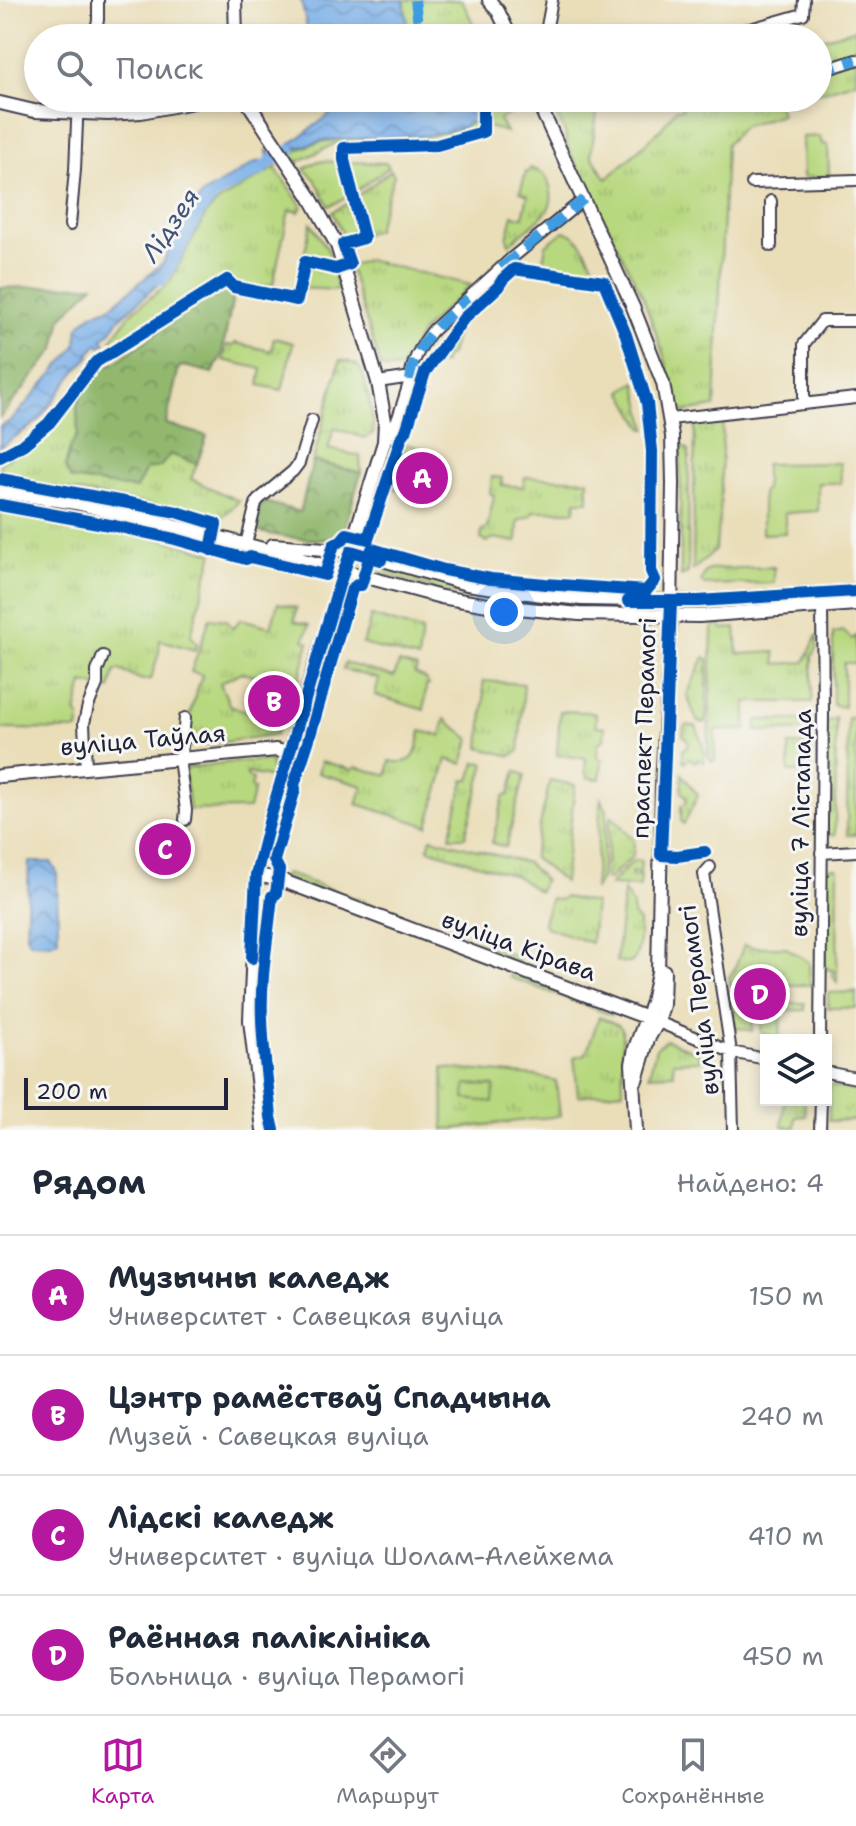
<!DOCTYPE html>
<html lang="ru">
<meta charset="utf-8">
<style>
body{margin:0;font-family:"Shantell Sans",sans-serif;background:#f6f6f7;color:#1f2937}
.controls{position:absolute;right:24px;bottom:24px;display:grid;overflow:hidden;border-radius:0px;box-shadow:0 4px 12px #0003}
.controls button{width:72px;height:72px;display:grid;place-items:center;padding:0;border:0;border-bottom:2px solid #e0e1e3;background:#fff;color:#1f2937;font:40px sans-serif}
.scale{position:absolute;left:24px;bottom:20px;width:204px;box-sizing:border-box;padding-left:8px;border:4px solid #22223b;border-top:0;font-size:22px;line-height:28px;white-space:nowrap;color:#22223b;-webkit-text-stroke:6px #f6f6f2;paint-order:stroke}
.you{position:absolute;left:504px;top:612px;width:28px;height:28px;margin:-20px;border:6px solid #fff;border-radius:50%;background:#1a73e8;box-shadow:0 0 0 12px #1a73e833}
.badge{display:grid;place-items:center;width:52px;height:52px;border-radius:50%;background:#b5179e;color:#fff;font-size:26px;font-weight:700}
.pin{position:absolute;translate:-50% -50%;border:4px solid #fff;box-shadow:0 2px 8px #0006}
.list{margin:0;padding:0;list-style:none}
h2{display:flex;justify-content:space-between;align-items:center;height:104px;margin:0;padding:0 32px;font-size:34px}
h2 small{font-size:26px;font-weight:400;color:#747a83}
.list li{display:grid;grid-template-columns:52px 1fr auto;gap:24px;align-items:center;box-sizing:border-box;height:120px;padding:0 32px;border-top:2px solid #e0e1e3}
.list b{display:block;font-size:30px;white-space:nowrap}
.list p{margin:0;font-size:26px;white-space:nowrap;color:#747a83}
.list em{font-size:26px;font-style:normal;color:#747a83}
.icon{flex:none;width:44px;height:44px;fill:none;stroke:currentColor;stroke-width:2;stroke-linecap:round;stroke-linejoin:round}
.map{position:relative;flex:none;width:856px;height:1130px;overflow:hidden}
.search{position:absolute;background:#fff;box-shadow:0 4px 12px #0003;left:24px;right:24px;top:24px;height:88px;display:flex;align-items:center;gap:20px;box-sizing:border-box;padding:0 28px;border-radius:44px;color:#747a83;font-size:30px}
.sheet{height:584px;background:#fff}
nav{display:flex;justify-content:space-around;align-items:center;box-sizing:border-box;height:112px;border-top:2px solid #e0e1e3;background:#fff;font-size:22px;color:#747a83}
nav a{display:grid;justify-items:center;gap:4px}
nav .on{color:#b5179e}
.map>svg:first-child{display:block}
.grass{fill:url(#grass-tufts);stroke:#6d7d5d;stroke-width:2}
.forest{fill:url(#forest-crowns);stroke:#5a6d54;stroke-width:2}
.garden{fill:#b8d87f;stroke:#6d7d5d;stroke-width:2}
.water{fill:url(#water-waves);stroke:#4e6892;stroke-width:2}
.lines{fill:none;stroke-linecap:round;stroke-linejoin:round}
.river{stroke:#79afe8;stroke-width:12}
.minor-casing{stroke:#403e4e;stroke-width:14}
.major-casing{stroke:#403e4e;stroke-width:16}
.minor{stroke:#fff;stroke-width:10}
.major{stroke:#fff;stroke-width:12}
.quiet{stroke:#3c9ce2;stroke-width:10;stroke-dasharray:20 10;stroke-linecap:butt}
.cycleway-casing{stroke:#f6f6f2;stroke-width:17}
.cycleway{stroke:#0057b8;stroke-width:12}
.labels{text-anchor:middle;stroke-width:6;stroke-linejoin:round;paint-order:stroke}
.street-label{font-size:24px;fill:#22223b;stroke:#f6f6f2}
.water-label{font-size:26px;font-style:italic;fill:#405378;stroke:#f6f6f2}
</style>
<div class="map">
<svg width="856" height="1130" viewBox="0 0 856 1130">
<defs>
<pattern id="grass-tufts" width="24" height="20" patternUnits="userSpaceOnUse" patternTransform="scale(2)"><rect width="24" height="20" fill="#b8d87f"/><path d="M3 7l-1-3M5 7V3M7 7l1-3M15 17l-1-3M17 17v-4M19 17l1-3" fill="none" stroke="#9eb96f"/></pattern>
<pattern id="forest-crowns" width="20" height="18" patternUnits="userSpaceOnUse" patternTransform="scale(2)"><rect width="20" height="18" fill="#92b86e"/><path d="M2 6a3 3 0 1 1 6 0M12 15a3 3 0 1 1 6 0" fill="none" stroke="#77955c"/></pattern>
<pattern id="water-waves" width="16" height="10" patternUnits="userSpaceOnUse" patternTransform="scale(2)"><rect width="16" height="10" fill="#79afe8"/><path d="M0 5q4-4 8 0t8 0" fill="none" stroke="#638ebd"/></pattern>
</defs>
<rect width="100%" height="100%" fill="#f6f6f2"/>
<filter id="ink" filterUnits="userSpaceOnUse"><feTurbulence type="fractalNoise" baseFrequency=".0125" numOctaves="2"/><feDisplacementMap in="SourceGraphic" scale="16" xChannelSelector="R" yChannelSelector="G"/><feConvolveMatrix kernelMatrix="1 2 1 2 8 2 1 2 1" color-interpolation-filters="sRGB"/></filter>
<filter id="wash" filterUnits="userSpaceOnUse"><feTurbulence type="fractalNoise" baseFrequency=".006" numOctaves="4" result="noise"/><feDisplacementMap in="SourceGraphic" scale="32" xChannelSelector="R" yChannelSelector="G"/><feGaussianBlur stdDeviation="1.8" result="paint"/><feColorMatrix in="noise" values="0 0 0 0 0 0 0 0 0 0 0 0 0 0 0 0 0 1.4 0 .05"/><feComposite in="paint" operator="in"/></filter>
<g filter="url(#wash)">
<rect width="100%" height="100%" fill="#eadeb9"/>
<path class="grass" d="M404,0h58l18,38h-71z
M856,29v52l-38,12v-53z
M473,98h35l6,13 -15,9 7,12 -18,-5 -8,1 -27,9 -19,3 -100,4 -36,18 -6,-8c24,-15 41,-14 68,-15 34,-3 69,-2 102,-11l14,-19z
M548,98h51l-8,57 16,24 54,-50 15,-20h6v-11h103l-8,3 4,13 -39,13 -16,18 -11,262 -39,6 -10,-51 -22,-63 -67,-132 -10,-22 -2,-13z
M318,161l24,1 9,34 -22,10 -14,-27 -11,-10z
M347,162l39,1 3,4 -34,25z
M275,168l27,38 -3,6 -10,-2 -16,74c-16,6 -34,3 -47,-8l-108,71 -7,-7 21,-28 37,-29 37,-69 13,-13z
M530,168c10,3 16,5 19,15 3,9 4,18 -1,26 -6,10 -29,26 -39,35l-2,-6 6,-23 10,2 5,-22 -8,-3 6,-20h3z
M391,170l3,5 -18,55 -10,4 -11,-36z
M352,201l10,35 -16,5 -14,-29z
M311,223l18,29 9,38 -41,-2z
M564,231c18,5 23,23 32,38l-5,7 -49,-7 4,-24z
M367,260l104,25 -47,44 -23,38c-8,3 -13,3 -20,0l-32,-101z
M456,331l-5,24 -5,1 -3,8 -17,-4 6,-8z
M274,338l19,5 -11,47 -23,-5 3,-16 -39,-9 4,-15 7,1 1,-3 36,8z
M340,360c5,1 15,2 19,7 7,9 14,53 15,66l-9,5 -31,-10 -6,21 32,7 1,17 -48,-12z
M90,376l-13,30 1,28 -8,14 76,21 24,-15 27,10 -6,15 48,22 -22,21 -54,-15 -163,-29v-14c42,-26 60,-51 90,-88z
M636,382l11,47h-3l-22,-38z
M723,419l-3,97 -5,34 -22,20 2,-148z
M680,445l8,4 1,3 -1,121 -7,3z
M492,477l10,1v7l21,2 2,-10 63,3v21h-12l-1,10h-41l-4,5 -12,5 -1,21 -24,-4 -6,4 -6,-3 1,-9 5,-2 7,-32 -4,-3z
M0,508l142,26 71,19 -22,82 6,9 -2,6 -35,-10 -1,12 -8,27 -9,1 -23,-10 -4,1 -5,18 -27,-6 -7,30 4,4 -2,13 -78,-1z
M367,561c25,8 51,17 77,23 68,18 139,21 209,22l1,3 -81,-1 -70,-6 -62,-11 -76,-23 -3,-4z
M774,567v16l-69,2 -4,-3 4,-10 7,-3z
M278,603l19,5 -3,13 15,4 -5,15 5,2 -10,38 -12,6 -46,-14 -21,11 10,23 49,15 -3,13 -78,12h-9c-7,-17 8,-53 13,-71l-11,-3 19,-54 16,2 7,8 8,-9 30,8z
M371,616l51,15 -4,28 -55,-15z
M721,624l1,5 14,-1 2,26 37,-2 1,12 29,-2 12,-27v14l-5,7v46h-66v28h-31v31h-4l-3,-7 4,-125 3,-4z
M843,631l9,8 4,-3v27h-12v44l-11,-2v-72z
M704,657l4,2 -2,60 -2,4 -7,-2 -10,-26z
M345,663l49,14 5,-14 18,5 -2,6 9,4 5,7 -3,1 -2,24 -49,-15 4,-16 -36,-10z
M483,681l41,3 -5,67 -8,5 -31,-8 4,-48z
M560,711l26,1 10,2v12l9,1 -1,13 -6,3 -1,14 5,3 -2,19 -12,-1 -3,-8 1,-12 -29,-3z
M836,718l-1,117h-12l2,-112z
M848,718h8v117h-9z
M445,719l25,20 -7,25 -16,-5 -19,67 -71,-22 6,-18 -45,-13 3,-12 32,9 2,-3 32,8 3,-14c26,6 27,-9 31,-30l20,5z
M757,720h60v11h-60z
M686,725l10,1 9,26 -1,10 -6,-3 -3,3 -6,-4 -4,4 -2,-1v-11l6,-6 -2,-5 -4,-4 1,-8z
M789,745h22l-1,27h-21z
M270,760l3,18 -26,-5v4l6,2 -2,9 3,1 -5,20 -59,1 -5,-35 2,-7 37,-5z
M476,762l9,1 -20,74h-15l14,-57h6z
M516,771l9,4 -19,72 -14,-4 12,-47 5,-1z
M682,774l16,21 -14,29 -3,-3v-15l5,-3 1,-6 -5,-5z
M550,780l25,5 -11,97 -31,-25z
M601,799l6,12 -6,68 -7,11z
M612,816l22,24 -1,16 -25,24 -3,-2 5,-59z
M431,838l96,25 17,17 -5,12 -23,-16 -88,-27z
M637,860l4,1 -1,12 -7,-1 -2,3 2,2 8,-2 -1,12 -30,-2 1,-2 21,-21z
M826,868h12l-1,114 -4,-5v-6l-8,-3z
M285,873l234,84 -2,5 -234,-84z
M624,891l9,14v10l6,7c0,9 2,36 -9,41 -1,0 -13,-1 -14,-1z
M564,897l31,6 -4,40 -45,-16 -3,-5 8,-24 8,2z
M744,945l9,2h32l24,15 1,23h-80l-1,-8 6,-9z
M511,972l102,39 -2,4 -102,-38z
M856,992v16h-28v-15z
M731,1002l23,1 -2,28 -18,-4z
M764,1003h41v7l-23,1 -3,29h-9l1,-5 -10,-2z
M599,1017l20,8 3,4 1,62 -45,5 -4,-39 12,-3z
M666,1040l33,13 1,8 -27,1 1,12 -25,1 7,-27z
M443,1068l94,8 19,5 4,35 -116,14z
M829,1085l27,6v29l-27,1z
M785,1100h19l2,16 -11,1v10h-13z"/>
<path class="forest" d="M94,285l-32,32 -7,32 -55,69v-130z
M221,287l12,9 -11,58 -9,19 -29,-7 -5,1 -13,57 41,12 -10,28 -27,-10 -10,13 -14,2 -10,20 -65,-10 -6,-12 5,-19 8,-14 -1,-28 13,-30 27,-15z
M313,461l48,12 -19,63c-16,8 -70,0 -88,-6l5,-23 6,-5 35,10z"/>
<path class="garden" d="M820,136l2,8 6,1 1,33 -26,-1 -1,-40z
M406,444l21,6 -13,44 -21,-6z
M840,463l1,20h-23v28l-33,2v20l-23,1v-43l3,-1v-26z
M466,1084l28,2 -1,16 -28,-3z"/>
<path class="water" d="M301,0h103l5,38h-100z
M326,98h147l4,19 -2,6h-6l-7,5 -16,4 -21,4 -101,4 -36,11v-5l41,-31z
M267,149l10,17 -6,-3 -61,34 -14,17 -31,64 -47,42 -7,11 -9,8 4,4 -5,4 -3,-3 -9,10 1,2 -14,15 -39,51 -37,25v-21l11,-5 58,-66 7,-10 2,-18 15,-14 16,-5 54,-45 21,-45 19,-24 53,-32 10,-1 2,-4z
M29,862h22l6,10 1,67 -7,4 -21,-1 -4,-7z"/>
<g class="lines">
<path class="river" d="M161,280l11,-16 25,-49 18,-21 47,-25 11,-10 17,-9"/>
</g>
</g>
<g filter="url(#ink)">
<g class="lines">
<defs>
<path id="minor" d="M545,37l7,-37
M94,38l4,-18v-20
M544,38h126
M696,38l54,-9 53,-15 1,-14
M818,72l38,-12
M752,183l104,-3
M771,201v45
M70,225l5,-55 3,-72
M410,380c1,-19 11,-35 23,-50l80,-73 71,-58
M378,382l27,-4 5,2 -12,38 -13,23
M804,403v-59l18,-23h34
M670,419l186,-21
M246,544l10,-40 2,-4 35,-29 6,-8 13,-43
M185,718l-5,48 6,44 -1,10
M86,768l-2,-45 4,-17 9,-22v-13l6,-15
M821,853l35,-2
M710,867l-6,7 27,178 2,78
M658,1022l73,30 35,7
M820,1040l3,-328 -1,-106
M826,1072l30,6
M820,1130l1,-30"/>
<path id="major" d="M235,0l1,38
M489,0l9,11 13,27
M245,98l64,97 28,50 41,137 7,39 -1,21 -70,225 -43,148 -15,60 -6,145 13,110
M536,98l97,209 30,76 9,53 1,47 -2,133 -9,170 -4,186 -6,30 -17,46 -3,16 4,66
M0,103l34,8 74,3 33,-2 74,-14
M0,491l76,12 138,33 227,61 47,8 91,9 120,2 157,-12
M273,545l78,6 116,33 75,11 40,4 116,2 158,-10
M0,776l276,-26 13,3
M256,875l22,4 380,143
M636,1080l12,-41 10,-17 5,-17 1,-34"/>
</defs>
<use href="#minor" class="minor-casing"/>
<use href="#major" class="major-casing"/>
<use href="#minor" class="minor"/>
<use href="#major" class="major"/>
<path class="quiet" d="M415,0l3,24 5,14
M818,72l38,-12
M501,268l83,-69
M410,380c3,-36 33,-59 58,-82"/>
<defs>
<path id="cycleway" d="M0,457l24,-13 25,-21 47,-61 131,-82 7,7 63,13 8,-38 31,7 14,-5 -7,-20 21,-6 -20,-78v-12l93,-3 46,-13v-34
M0,479l177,33 39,12 -5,26
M0,505l115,21 60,13 71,20 4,-2 75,18 9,-31 7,-3 6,-7 21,5 34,-103 4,-5 19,-59 39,-54 34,-31 5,-8 11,-10 90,13 22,53 21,68 5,48 -1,120 4,9 -9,11 -101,-7 -54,-5 -47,-9 -72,-21 -11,36h-4l-5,4 -44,153 -14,43 1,4 -21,71 5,10 -3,24 -4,2c-4,41 -12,82 -10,123 1,33 6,66 9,98l3,13
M628,601h70l158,-10
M671,602l-10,253 16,1 28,-4
M252,958l4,-83 15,-60 68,-230 12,-34 30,9"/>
</defs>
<use href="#cycleway" class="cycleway-casing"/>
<use href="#cycleway" class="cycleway"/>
</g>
</g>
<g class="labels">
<g class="street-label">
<text transform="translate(644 728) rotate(-88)" y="8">праспект Перамогі</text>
<text transform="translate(143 740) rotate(-5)" y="8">вуліца Таўлая</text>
<text transform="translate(801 823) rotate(-89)" y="8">вуліца 7 Лістапада</text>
<text transform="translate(519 946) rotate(20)" y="8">вуліца Кірава</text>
<text transform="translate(699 1000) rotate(-97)" y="8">вуліца Перамогі</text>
</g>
<g class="water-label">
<text transform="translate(170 225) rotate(-56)" y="9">Лідзея</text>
</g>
</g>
</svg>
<div class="controls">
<button><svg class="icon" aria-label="layers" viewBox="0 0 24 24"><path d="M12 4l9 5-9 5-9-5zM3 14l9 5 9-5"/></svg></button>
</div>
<div class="scale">200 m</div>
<div class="you"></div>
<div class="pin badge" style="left:422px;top:478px">A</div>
<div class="pin badge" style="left:274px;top:701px">B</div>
<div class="pin badge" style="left:165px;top:849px">C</div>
<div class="pin badge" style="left:760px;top:994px">D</div>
<div class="search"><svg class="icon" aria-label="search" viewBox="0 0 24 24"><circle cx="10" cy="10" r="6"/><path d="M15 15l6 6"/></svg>Поиск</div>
</div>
<section class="sheet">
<h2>Рядом<small>Найдено: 4</small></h2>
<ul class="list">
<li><span class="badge">A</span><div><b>Музычны каледж</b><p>Университет · Савецкая вуліца</p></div><em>150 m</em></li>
<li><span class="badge">B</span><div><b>Цэнтр рамёстваў Спадчына</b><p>Музей · Савецкая вуліца</p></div><em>240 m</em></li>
<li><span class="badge">C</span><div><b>Лідскі каледж</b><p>Университет · вуліца Шолам-Алейхема</p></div><em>410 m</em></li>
<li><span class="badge">D</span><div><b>Раённая паліклініка</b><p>Больница · вуліца Перамогі</p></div><em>450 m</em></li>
</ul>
</section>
<nav>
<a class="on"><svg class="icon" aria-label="map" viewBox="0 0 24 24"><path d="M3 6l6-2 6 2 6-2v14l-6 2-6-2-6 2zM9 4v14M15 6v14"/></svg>Карта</a>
<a><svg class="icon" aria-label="directions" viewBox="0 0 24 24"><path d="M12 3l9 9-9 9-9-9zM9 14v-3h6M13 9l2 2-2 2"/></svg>Маршрут</a>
<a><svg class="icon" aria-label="saved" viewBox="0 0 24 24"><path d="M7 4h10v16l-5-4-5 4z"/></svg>Сохранённые</a>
</nav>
